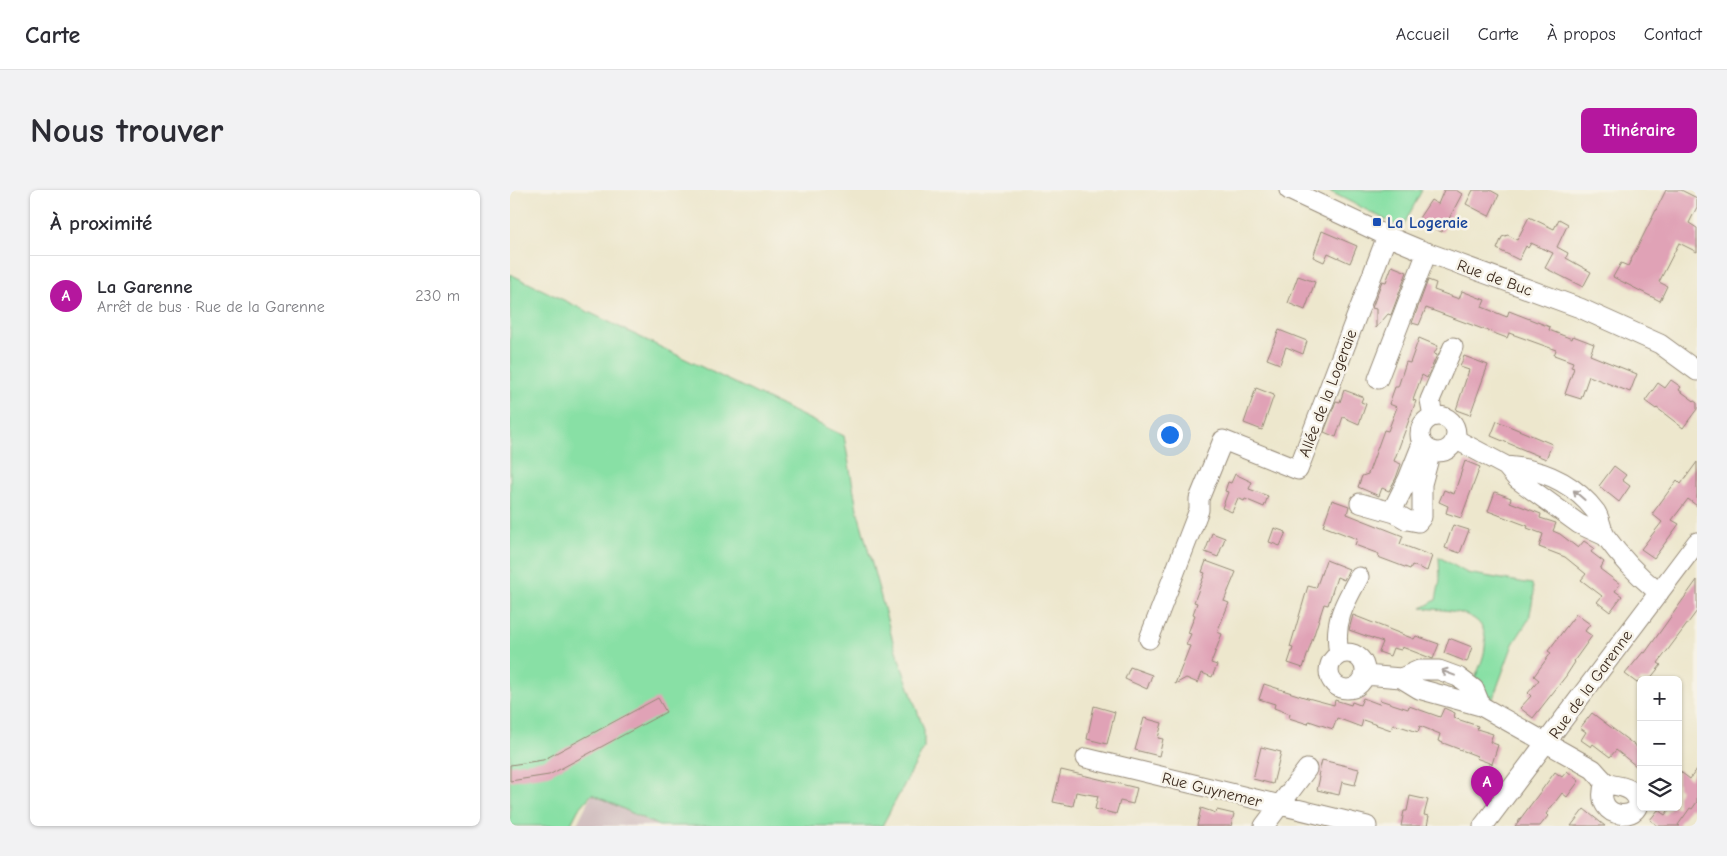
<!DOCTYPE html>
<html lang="fr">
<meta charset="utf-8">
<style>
body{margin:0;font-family:"Comic Neue",sans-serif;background:#f2f2f3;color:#2b2b33}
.controls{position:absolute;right:15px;bottom:15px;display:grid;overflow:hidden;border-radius:8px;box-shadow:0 1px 4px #0004}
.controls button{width:45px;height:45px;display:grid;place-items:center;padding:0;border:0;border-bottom:1px solid #e1e1e2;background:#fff;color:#2b2b33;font:25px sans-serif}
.you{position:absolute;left:659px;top:244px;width:18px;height:18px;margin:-12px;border:4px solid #fff;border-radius:50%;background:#1a73e8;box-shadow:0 0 0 8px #1a73e833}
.badge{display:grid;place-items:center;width:32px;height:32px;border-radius:50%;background:#b5179e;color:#fff;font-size:16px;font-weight:700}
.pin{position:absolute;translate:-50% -41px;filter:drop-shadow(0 1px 2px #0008)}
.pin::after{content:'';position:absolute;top:26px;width:18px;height:15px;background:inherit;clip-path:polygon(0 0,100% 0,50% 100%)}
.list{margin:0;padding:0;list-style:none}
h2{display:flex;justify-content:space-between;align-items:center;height:65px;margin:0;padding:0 20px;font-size:21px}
h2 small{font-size:16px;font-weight:400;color:#7c7c81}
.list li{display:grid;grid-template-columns:32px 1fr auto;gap:15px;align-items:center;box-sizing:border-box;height:80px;padding:0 20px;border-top:1px solid #e1e1e2}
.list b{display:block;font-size:19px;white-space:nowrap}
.list p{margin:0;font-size:16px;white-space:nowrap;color:#7c7c81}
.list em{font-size:16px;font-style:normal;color:#7c7c81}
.icon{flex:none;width:28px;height:28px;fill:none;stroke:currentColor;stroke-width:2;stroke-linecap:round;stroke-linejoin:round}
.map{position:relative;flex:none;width:1187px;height:636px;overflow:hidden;border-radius:8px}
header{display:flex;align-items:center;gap:30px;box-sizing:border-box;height:70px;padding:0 25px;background:#fff;border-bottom:1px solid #e1e1e2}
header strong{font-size:24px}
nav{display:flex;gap:28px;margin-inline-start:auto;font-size:18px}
.intro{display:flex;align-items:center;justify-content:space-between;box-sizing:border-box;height:120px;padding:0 30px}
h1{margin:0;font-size:35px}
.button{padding:12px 22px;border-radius:8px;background:#b5179e;color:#fff;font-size:18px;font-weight:700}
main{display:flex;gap:30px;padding:0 30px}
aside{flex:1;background:#fff;border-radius:8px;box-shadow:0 1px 4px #0004}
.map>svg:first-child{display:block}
.industrial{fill:#d2bfc0}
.green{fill:#88e0a5;stroke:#628562}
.building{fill:#e0a2b6}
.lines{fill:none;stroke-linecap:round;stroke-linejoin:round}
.minor-casing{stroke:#948876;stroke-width:21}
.minor{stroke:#fff;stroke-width:19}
.oneway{stroke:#a79f9a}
.transit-dot{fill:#1a4fb4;stroke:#f7f3e8;stroke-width:2}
.labels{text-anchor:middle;stroke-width:5;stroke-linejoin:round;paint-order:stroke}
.transit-label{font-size:16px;font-weight:bold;fill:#164399;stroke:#f7f3e8;text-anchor:start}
.street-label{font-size:16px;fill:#3b2a1e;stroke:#f7f3e8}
</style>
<header>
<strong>Carte</strong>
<nav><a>Accueil</a><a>Carte</a><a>À propos</a><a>Contact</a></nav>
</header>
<div class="intro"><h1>Nous trouver</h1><a class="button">Itinéraire</a></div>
<main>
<aside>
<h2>À proximité<small></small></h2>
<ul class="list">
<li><span class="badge">A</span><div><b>La Garenne</b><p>Arrêt de bus · Rue de la Garenne</p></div><em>230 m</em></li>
</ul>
</aside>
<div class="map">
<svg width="1187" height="636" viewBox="0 0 1187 636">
<rect width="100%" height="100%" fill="#f7f3e8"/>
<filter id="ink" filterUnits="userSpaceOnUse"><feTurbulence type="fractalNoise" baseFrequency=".02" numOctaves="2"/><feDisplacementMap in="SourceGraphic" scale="10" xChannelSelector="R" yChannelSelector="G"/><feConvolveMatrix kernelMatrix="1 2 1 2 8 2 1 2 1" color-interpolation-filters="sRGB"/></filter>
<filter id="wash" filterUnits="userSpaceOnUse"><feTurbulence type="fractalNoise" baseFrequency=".0096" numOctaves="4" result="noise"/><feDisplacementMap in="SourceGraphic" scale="20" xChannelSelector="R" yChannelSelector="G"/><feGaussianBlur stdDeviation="1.12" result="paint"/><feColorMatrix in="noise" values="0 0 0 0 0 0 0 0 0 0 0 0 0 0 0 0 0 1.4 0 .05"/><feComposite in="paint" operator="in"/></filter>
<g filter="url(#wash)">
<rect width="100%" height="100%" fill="#ede7cd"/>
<path class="industrial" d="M82,604l67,32h-83z"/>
<path class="green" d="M817,0h95l-20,38z
M0,84l334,162 13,73 37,136 30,85v18l-42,78h-223l-67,-32 -14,16 -8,16h-60z
M929,367l28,16 65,11 2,9 -5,26 -16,25 -21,57 -19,-17c4,-12 11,-25 12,-37 5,-38 -37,-36 -63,-39l14,-8 4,-20z"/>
<g id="blocks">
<path class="building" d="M934,0h12l6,4 -20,38 -25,-11 14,-21 7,4z
M963,0h17l9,5 -10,21 -23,-12z
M1156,0h15l16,8v9l-8,16 8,5v24l-18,-9 -20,39 8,4 -7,15 -47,-24 8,-14 7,3z
M1019,27l25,12 5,-10 9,5 -11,23 11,6 -2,5 25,14 -8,15 -38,-19 8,-15 -22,-10 -3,5 -2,-2 -7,14 -22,-11 5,-12 6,-2 9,5z
M812,41l35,15 -7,17 -22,-10 -4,9 -11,-5z
M882,76l15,6 -16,43 -3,-1 -12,14v-19l-4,-1 10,-27 4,1z
M788,86l17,6 -10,28 -17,-7z
M918,90l8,3 -2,7 25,9 3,-8 23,9 -3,7 25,10 2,-6 41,16 -1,3 23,9 1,-3 21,8 -4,11 47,19 -7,18 -41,-16 -8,23 -16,-5 9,-26 -3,-1 2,-5 -19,-7 2,-5 -47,-17 -2,5 -81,-30 -7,17 -7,-2z
M769,140l28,11 -4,13 -17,-7 -6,17 -13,-5z
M909,148l19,8 -4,8 3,1 -10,23 -5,-3 -9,25 3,1 -22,60 7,3 -5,14 -7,13 -7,-3 -3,8 -21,-9 4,-11 6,-2 16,-44 4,1 9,-24 -8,-3 6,-17h3l8,-25 4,1z
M954,166l24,9 -18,50 -14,-5 13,-40 -9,-3z
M1161,190l10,7 -2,3 18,13v6l-14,19 -26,-20 -1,1 -11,-8 13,-18 7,5z
M746,198l18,7 -12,35 -18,-7z
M834,200l19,7 -2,5 5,2 -7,20 -16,-7 -7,20 -12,-5 12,-31 4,1z
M987,231l55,23 -6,15 -55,-23z
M955,271l15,6 -19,51 -15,-5 2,-7 -9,-4 5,-12 10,4z
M1187,272v44l-9,-7 -16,21 7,4 -25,34 -13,-9 21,-27 -10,-8 25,-34 4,4z
M1104,276l12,9 -4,5 8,6 -11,16 -20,-16z
M725,284l17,8 -3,7 19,7 -4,11 -19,-8 -1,2 -6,-3 -6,14 -10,-4 6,-16 -3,-1 3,-9 3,1z
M985,302l16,6 -1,4 31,12 -1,4 16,5 -3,8 7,3 18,14 6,-7 10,7 -3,4 13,10 -4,7 20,15 -5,7 7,5 -12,16 -13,-10 5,-6 -21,-16 5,-6 -21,-17 -26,-10 4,-13 -16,-6 1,-2 -40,-15z
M822,310l17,6 -2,8 56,22 -3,8 32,12 -5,15 -15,-6 -2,4 -32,-12 1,-3 -24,-9 2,-6 -34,-13z
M943,335l16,5 -9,23 -15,-5z
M764,338l12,4 -6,14 -11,-4z
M702,343l13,5 -7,19 -13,-5z
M816,370l23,9 -5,11 -7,-3 -9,28 -4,-1 -21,64 -15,-5 5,-15 -3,-1 18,-61 8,2z
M696,371l30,11 -12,29 5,2 -12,29 5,2 -11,29 6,2 -5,12 -10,-4 -4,10 -12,-5 -11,6 15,-38 -4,-1 5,-11 -3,-1 7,-18 -2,-1 4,-11 -3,-1 11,-29 -3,-1z
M1187,390v31l-39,52 3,2 -12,15h-9l-3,3 -12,-9 18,-22 2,1z
M1066,424l14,10 -5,7 7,5 -18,25 1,1 -9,14 -33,42 -13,-10 11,-12 -3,-3 11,-13 -5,-4 17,-23 -3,-2z
M843,425l61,24 2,-3 23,8 -6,15 -31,-12 -1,3 -8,-2 -3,8 -11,-4 4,-10 -34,-12z
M939,448l23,9 -5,15 -23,-9z
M620,477l22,8 -5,14 -22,-10z
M754,494l40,13 30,8 1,-5 16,5 1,-3 8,3 3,-7 16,6 1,-4 28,9 1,-3 31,11 4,-9 11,5 -1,5 24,8 -1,3 16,5 -3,8 8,3 -6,19 -16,-6 1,-2 -39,-15 2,-7 -20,-8 -2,6 -25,-8 -2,6 -28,-10 -2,7 -24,-9 -4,11 -24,-8 -1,3 -19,-6 1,-4 -16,-6 1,-4 -16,-5z
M148,508l8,14 -117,63 -39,6v-16l33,-5z
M584,516l21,6 -8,32 -20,-5z
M1082,523l49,37v20l-25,-20 -6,7 -17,-13 -2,3 -10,-7 5,-8 -6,-4z
M634,528l18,5 -4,15 5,1 -4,17 -24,-6z
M751,557l20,5 -8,32 -20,-5z
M812,570l37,9 -4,16 -13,-3 -3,13 -22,-5 3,-13 -2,-1z
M1187,579v33l-5,7 -2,-1 -12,17 2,1h-25l2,-1 -7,-5 8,-10 7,5 6,-8h7v-13l3,-4 -3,-3v-17l12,9z
M551,580l76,18 -4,16 -13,-3 -4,13 -21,-5 3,-13 -22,-4 -3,14 -20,-4z
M1057,581l12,10 -12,16 -5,-4 -16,21 2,2 -8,10h-25l40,-54 7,5z
M900,606l18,4 -4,15 5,1 -2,10h-26l3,-15h3z
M691,618l15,5 1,-3 17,4 -3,12h-34z
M1074,619l21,17h-34z"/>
</g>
</g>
<g filter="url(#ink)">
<use href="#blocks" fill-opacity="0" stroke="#948876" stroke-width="1"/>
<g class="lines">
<defs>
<path id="minor" d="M779,0l98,46 31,13 162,59 80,36 37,27
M868,189l49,-127
M910 244a18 18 0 1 1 36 0a18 18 0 1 1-36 0Z
M923,226l-3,-16 23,-53
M945,249l51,27 11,13 62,45 26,12
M912,254l-14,35 -13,26v8l12,7 11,2 4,-5v-33l9,-33
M996,276c36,3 68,17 90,46 5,8 5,18 10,25 15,21 34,40 53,56
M850,313l35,10
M639,449l50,-129v-11l24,-59 75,30 89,-234
M819 481a18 18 0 1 1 36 0a18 18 0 1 1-36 0Z
M829,464c-6,-32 5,-50 20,-77
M855,485l36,3 18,11 62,17 112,63c4,4 9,11 14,14 9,4 21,2 28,12 17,25 -45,31 -30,-13
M891,488l18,-8h20l19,7 16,12 7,17
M576,568l281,68
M754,636l43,-57
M973,636l214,-284"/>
</defs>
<use href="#minor" class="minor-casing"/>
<use href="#minor" class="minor"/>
</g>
<defs><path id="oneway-shaft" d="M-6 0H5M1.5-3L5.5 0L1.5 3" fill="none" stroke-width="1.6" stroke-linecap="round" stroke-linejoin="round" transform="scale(1.25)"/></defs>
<g class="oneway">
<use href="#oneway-shaft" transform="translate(1069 305) rotate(-139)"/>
<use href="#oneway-shaft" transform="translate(938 483) rotate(-159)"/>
</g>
</g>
<rect class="transit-dot" x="862" y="27" width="10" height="10" rx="2.5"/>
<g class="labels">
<g class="transit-label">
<text x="877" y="38">La Logeraie</text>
</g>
<g class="street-label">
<text transform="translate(985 87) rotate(20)" y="6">Rue de Buc</text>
<text transform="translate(817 203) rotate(-69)" y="6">Allée de la Logeraie</text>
<text transform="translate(1080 494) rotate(-54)" y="6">Rue de la Garenne</text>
<text transform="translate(702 599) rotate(14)" y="6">Rue Guynemer</text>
</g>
</g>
</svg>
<div class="controls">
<button>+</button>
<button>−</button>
<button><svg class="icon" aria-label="layers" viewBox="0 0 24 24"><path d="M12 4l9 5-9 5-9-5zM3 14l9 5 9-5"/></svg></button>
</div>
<div class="you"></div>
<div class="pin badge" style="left:977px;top:617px">A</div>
</div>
</main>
